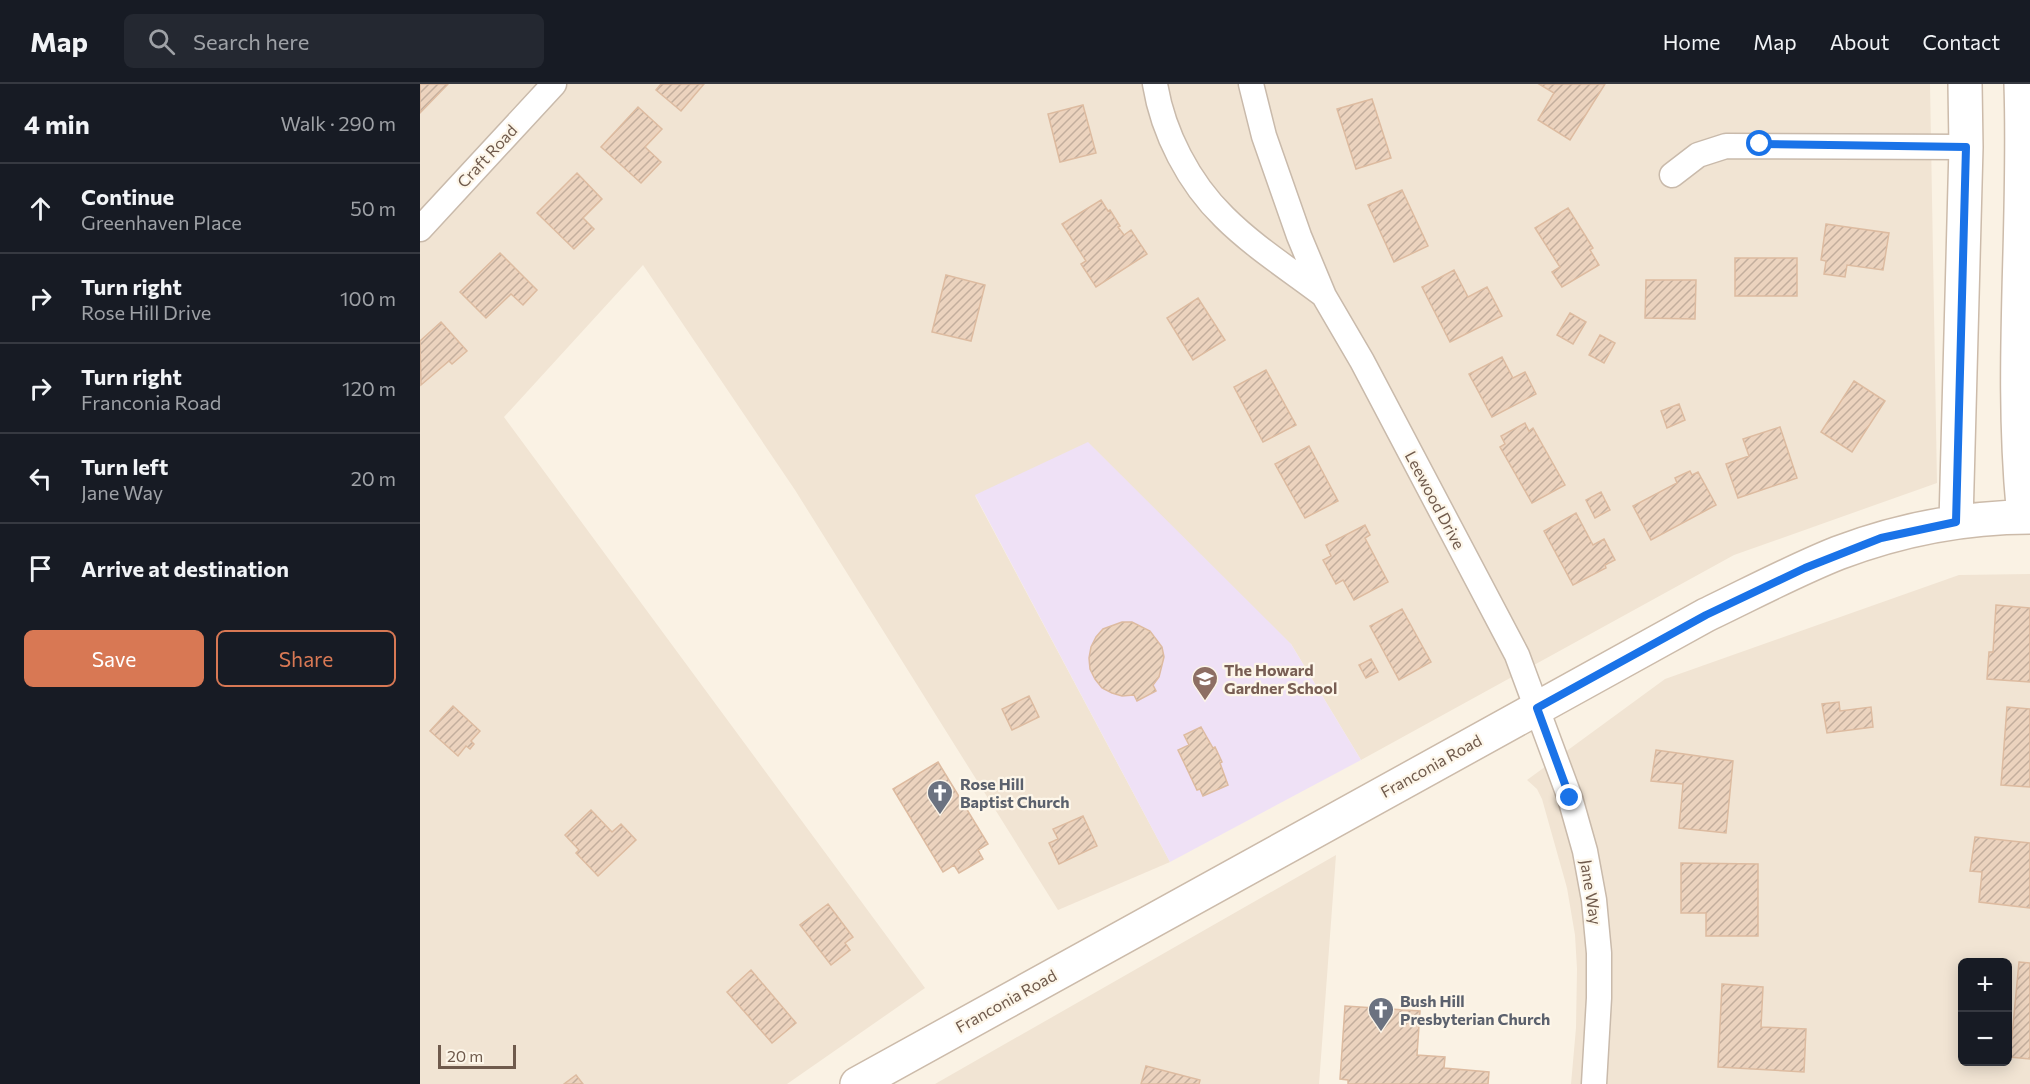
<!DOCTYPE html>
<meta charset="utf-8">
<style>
body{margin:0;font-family:Commissioner,sans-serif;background:#242831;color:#f1f3f6}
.controls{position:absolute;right:18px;bottom:18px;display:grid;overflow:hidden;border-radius:9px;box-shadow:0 3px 15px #0003}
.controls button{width:54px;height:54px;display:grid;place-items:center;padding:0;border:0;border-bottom:2px solid #363941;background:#171b24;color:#f1f3f6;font:30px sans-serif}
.scale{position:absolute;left:18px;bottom:15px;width:78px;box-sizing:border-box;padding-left:6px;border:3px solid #6f5a4c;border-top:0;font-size:16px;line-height:21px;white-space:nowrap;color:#6f5a4c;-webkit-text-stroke:4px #fdf6e9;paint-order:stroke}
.stop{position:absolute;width:18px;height:18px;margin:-14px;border:4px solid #1a73e8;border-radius:50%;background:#fff}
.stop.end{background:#1a73e8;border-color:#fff;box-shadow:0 2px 6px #0008}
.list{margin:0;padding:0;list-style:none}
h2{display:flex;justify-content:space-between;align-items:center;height:78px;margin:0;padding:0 24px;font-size:26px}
h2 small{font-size:20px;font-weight:400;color:#9ea1a6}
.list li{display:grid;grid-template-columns:39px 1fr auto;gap:18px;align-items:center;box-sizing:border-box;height:90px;padding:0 24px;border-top:2px solid #363941}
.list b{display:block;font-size:22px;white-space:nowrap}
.list p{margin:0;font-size:20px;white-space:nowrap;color:#9ea1a6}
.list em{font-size:20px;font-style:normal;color:#9ea1a6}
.actions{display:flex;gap:12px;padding:18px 24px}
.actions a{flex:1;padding:14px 0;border:2px solid #d87854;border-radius:9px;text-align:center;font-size:21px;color:#d87854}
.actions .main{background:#d87854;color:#fff}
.icon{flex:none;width:33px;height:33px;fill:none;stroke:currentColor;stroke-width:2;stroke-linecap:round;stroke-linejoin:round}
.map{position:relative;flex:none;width:1610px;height:1000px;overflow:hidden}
header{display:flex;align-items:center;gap:36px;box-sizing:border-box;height:84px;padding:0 30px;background:#171b24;border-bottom:2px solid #363941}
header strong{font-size:28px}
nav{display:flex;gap:33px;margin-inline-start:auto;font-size:21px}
.search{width:420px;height:54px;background:#242831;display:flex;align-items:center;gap:15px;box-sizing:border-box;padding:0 21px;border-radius:9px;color:#9ea1a6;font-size:22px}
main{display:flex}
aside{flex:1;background:#171b24}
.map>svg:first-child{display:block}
.residential{fill:#f1e4d3;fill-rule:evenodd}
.education{fill:#efe1f6}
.building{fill:url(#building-hatch);stroke:#ddbba0;stroke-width:1.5}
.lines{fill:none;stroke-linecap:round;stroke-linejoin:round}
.street-casing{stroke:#c9baab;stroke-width:27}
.secondary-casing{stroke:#cba;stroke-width:36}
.street{stroke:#fff;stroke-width:24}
.secondary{stroke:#fff;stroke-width:33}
.route{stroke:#1a73e8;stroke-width:8}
.labels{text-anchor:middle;stroke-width:4.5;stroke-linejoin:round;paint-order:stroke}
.street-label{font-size:16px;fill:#6f5a4c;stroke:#fdf6e9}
.education-label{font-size:16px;font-weight:bold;fill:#785e54;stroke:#fdf6e9;text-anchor:start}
.worship-label{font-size:16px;font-weight:bold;fill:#5b616d;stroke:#fdf6e9;text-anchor:start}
</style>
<header>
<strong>Map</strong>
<div class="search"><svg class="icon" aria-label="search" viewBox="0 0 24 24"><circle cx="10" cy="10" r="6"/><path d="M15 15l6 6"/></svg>Search here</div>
<nav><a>Home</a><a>Map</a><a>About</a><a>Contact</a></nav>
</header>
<main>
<aside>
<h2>4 min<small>Walk · 290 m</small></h2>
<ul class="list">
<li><svg class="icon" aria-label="ahead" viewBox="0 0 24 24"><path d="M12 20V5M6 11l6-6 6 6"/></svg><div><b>Continue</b><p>Greenhaven Place</p></div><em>50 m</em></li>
<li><svg class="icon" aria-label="right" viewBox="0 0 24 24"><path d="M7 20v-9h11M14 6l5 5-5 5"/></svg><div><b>Turn right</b><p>Rose Hill Drive</p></div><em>100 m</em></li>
<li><svg class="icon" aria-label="right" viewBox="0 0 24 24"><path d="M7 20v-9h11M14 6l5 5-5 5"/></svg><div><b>Turn right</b><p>Franconia Road</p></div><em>120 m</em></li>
<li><svg class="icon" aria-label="left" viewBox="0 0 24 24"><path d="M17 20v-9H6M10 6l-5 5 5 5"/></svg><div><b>Turn left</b><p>Jane Way</p></div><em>20 m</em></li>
<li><svg class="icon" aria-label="arrive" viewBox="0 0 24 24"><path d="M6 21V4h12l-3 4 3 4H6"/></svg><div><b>Arrive at destination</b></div></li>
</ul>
<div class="actions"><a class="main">Save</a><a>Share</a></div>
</aside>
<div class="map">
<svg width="1610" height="1000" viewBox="0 0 1610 1000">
<defs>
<pattern id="building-hatch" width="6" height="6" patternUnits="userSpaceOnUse" patternTransform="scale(1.5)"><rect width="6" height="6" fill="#ecd3be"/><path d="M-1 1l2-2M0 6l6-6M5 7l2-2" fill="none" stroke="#c3ae9d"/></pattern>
</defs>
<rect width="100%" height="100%" fill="#faf2e4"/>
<path class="residential" d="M0,0h1510l7,399 -203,72 -373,205 -70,-116 -316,-148 195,366 -112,48 -263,-420 -152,-225 -139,152 421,571 -138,96h-367z
M1610,490v510h-459l5,-56 1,-59 -2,-34 -8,-47 -25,-89 -5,-10 -10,-9 138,-101 294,-104zM1542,878h46v100h-46z
M916,771l-17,229h-384z"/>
<path class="education" d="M668,358l203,202 70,116 -191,102 -195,-367z"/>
<path class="building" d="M0,0h28l-28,29z
M241,0h43l-23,27 -25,-21z
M1119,0h66l-35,56 -32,-20 16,-27z
M952,15l19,59 -35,11 -19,-60z
M663,21l13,48 -36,9 -12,-48z
M218,23l24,22 -17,18 16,15 -20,21 -40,-36z
M157,89l25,26 -19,19 11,11 -20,20 -37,-36z
M982,106l26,56 -34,16 -26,-57z
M681,116l7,11 2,-1 10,16 -2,1 6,8 7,-5 16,24 -51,33 -15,-23 5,-3 -24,-37z
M1148,124l25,40 -3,2 9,15 -37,22 -10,-15 8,-5 -25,-39z
M1406,140l63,9 -6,37 -36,-5 -2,12 -21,-3 2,-13 -5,-1z
M80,169l37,37 -14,15 -12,-11 -25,24 -26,-26z
M1315,174h62v38h-62z
M1034,186l14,27 19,-10 15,29 -52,26 -28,-55z
M526,191l39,10 -14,56 -39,-9z
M1226,196h50l-1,39 -50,-1z
M778,214l27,42 -32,20 -26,-42z
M1150,229l16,9 -13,22 -16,-9z
M21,238l26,29 -15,13 -3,-3 -28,24 -1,-44z
M1180,251l15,8 -11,20 -15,-8z
M1082,273l11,21 12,-6 11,22 -44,23 -23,-43z
M846,286l30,55 -33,17 -29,-55z
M1434,297l31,20 -33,51 -31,-20z
M1259,320l6,16 -18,8 -6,-17z
M1105,339l4,8 4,-3 32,57 -33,18 -32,-56 5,-3 -4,-8z
M1360,343l17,51 -59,20 -12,-34 23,-8 -6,-17z
M889,362l29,55 -33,17 -30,-54z
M1270,387l2,4 6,-3 18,33 -65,35 -18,-34 44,-23 -2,-5z
M1181,408l9,18 -15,8 -9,-18z
M1156,429l17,32 11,-6 11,21 -10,5 1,3 -33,17 -29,-54z
M945,441l5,10 -5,3 23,44 -34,18 -11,-20 -7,4 -13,-24 8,-4 -5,-11z
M1576,521l34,3v74l-43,-3 2,-27h4z
M982,525l29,53 -32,18 -29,-54z
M702,538h10l18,9 12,16 2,10 -5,20 -6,8 3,6 -19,10 -3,-6 -12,1 -10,-3 -10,-5 -7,-9 -5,-10 -1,-11 2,-11 5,-10 7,-8z
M951,575l7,13 -12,6 -7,-13z
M609,612l10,21 -27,13 -10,-21z
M1419,618l1,9 31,-4 2,20 -46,6 -5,-29z
M33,622l27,25 -9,10 3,3 -4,5 -4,-3 -8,10 -28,-25z
M1587,623l23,2v78l-29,-2z
M781,643l12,21 2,-1 7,15 -2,1 8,22 -25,11 -3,-7 -3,1 -19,-40 11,-5 -5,-10z
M1236,666l77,11 -7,72 -47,-5 4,-44 -32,-3z
M518,678l50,82 -10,6 5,9 -24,14 -5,-8 -11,7 -50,-83z
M171,726l21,22 9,-8 15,16 -38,36 -22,-23 3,-3 -14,-15z
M663,732l14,30 -38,18 -10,-21 9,-4 -5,-10z
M1555,753l55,6v65l-51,-6 3,-30 -12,-1z
M1261,779l77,1v72h-52v-23h-25z
M408,820l25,33 -8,6 5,7 -19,15 -31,-40z
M1599,878l11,1v96l-20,-2z
M331,886l45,53 -24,20 -45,-51z
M1302,900l41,3 -2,40 45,2 -2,43 -86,-5z
M925,922l75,5 -3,44 28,2 -1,11 45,4 -1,12h-140v-4l-8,-1z
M726,982l54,14 -1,4h-58z
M156,991l7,9h-19z"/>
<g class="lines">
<defs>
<path id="street" d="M735,0c8,49 34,99 69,133 29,29 65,52 98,77
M831,0l13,52 35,100 25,60 38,65 155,294 53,143 15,53 9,49 5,53v45l-5,86
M1252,91l26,-20 28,-9 240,1
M0,145l134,-145"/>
<path id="secondary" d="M1601,0c5,144 -12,289 3,433
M1536,438l10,-375 -1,-63
M437,1000l849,-469c44,-21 87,-44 132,-62 61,-23 127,-36 192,-36"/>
</defs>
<use href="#street" class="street-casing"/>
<use href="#secondary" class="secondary-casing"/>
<use href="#street" class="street"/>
<use href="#secondary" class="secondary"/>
</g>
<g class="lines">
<path class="route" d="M1150,714l-33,-90 169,-93 99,-47 76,-30 75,-16 10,-375 -206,-3"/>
</g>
<defs>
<symbol id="school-pin" viewBox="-11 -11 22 30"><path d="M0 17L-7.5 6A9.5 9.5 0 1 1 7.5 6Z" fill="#8d6e63" stroke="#fdf6e9"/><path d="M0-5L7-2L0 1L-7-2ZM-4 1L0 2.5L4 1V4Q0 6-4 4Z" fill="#fff"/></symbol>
<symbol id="church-pin" viewBox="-11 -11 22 30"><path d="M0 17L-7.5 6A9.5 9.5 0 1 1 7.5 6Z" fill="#6b7280" stroke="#fdf6e9"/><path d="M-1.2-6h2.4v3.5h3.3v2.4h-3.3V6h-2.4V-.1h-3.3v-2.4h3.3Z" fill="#fff"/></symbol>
</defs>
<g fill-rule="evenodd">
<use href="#school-pin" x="770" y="580" width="30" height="40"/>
<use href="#church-pin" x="505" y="694" width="30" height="40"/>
<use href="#church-pin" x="946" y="911" width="30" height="40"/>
</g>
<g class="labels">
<g class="street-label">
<text transform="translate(67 72) rotate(-47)" y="6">Craft Road</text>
<text transform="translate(1015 416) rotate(62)" y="6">Leewood Drive</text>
<text transform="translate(1011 682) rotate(-29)" y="6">Franconia Road</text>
<text transform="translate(1171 808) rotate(81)" y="6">Jane Way</text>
<text transform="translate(586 917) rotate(-29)" y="6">Franconia Road</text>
</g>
<g class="education-label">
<text x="804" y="592">The Howard<tspan x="804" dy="18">Gardner School</tspan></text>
</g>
<g class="worship-label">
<text x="540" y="706">Rose Hill<tspan x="540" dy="18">Baptist Church</tspan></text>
<text x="980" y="923">Bush Hill<tspan x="980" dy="18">Presbyterian Church</tspan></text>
</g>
</g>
</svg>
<div class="controls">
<button>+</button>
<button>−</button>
</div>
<div class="scale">20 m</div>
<div class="stop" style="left:1340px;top:60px"></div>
<div class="stop end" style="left:1150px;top:714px"></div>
</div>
</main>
